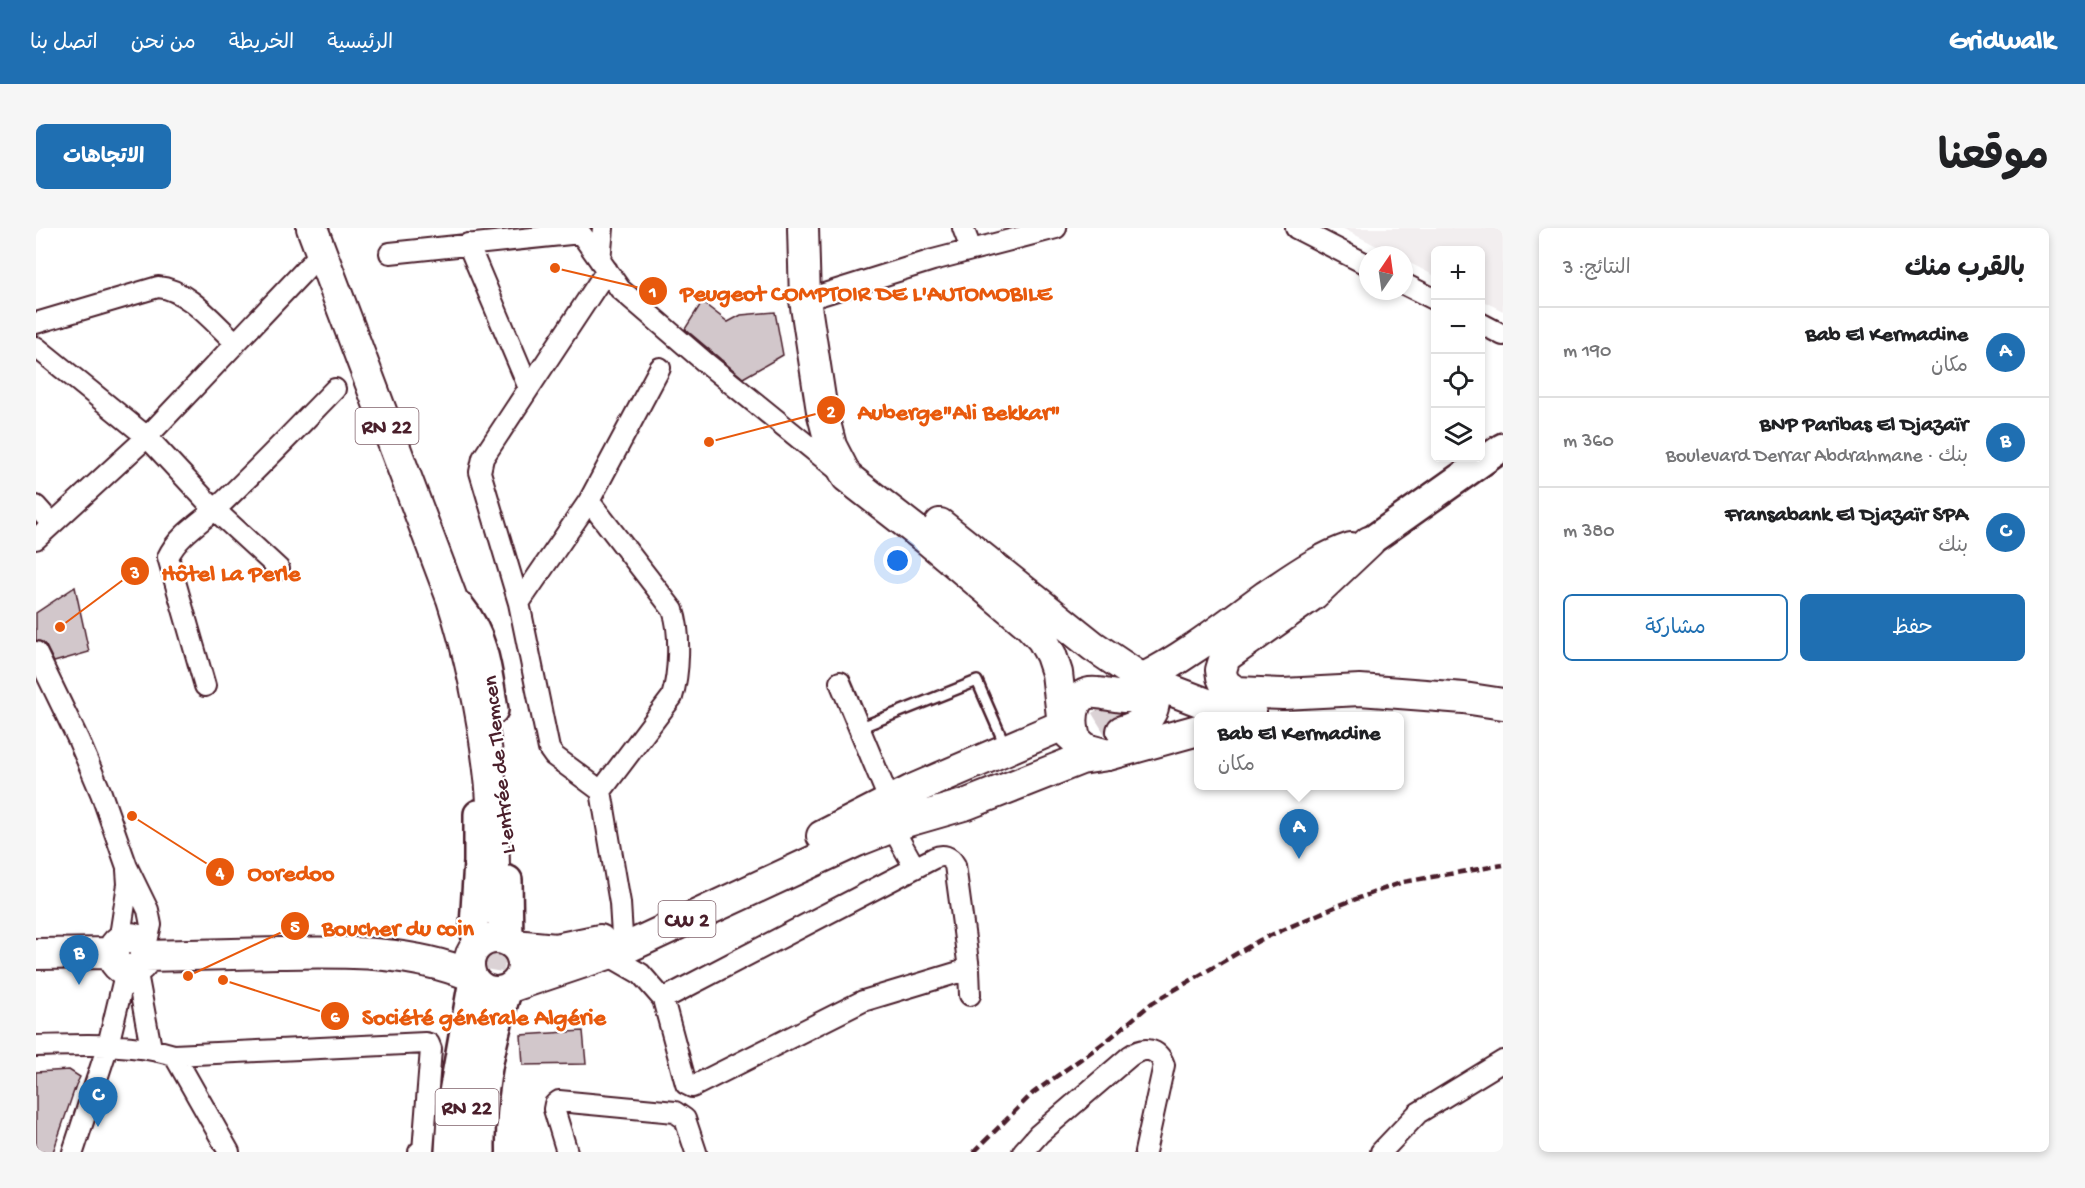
<!DOCTYPE html>
<html lang="ar">
<meta charset="utf-8">
<style>
body{margin:0;font-family:"Gochi Hand","Playpen Sans Arabic",sans-serif;background:#f6f6f6;color:#202124;direction:rtl}
.controls{position:absolute;right:18px;top:18px;display:grid;overflow:hidden;border-radius:9px;box-shadow:0 3px 9px #0003}
.controls button{width:54px;height:54px;display:grid;place-items:center;padding:0;border:0;border-bottom:2px solid #e0e0e0;background:#fff;color:#202124;font:30px sans-serif}
.compass{position:absolute;left:1323px;top:18px;width:54px;height:54px;border-radius:50%;background:#fff;box-shadow:0 3px 9px #0003;rotate:13deg}
.you{position:absolute;left:862px;top:333px;width:21px;height:21px;margin:-15px;border:4px solid #fff;border-radius:50%;background:#1a73e8;box-shadow:0 0 0 9px #1a73e833}
.badge{display:grid;place-items:center;width:39px;height:39px;border-radius:50%;background:#1f6fb2;color:#fff;font-size:20px;font-weight:700}
.pin{position:absolute;translate:-50% -50px;filter:drop-shadow(0 2px 3px #0008)}
.pin::after{content:'';position:absolute;top:32px;width:21px;height:18px;background:inherit;clip-path:polygon(0 0,100% 0,50% 100%)}
.popup{position:absolute;left:1158px;top:484px;width:210px;height:78px;box-sizing:border-box;display:grid;place-content:center;border-radius:9px;background:#fff;filter:drop-shadow(0 2px 4px #0005);font-size:20px;white-space:nowrap;color:#757577}
.popup b{font-size:22px;color:#202124}
.popup::after{content:'';position:absolute;left:50%;top:100%;margin-left:-12px;border:12px solid transparent;border-top-color:#fff}
.list{margin:0;padding:0;list-style:none}
h2{display:flex;justify-content:space-between;align-items:center;height:78px;margin:0;padding:0 24px;font-size:26px}
h2 small{font-size:20px;font-weight:400;color:#757577}
.list li{display:grid;grid-template-columns:39px 1fr auto;gap:18px;align-items:center;box-sizing:border-box;height:90px;padding:0 24px;border-top:2px solid #e0e0e0}
.list b{display:block;font-size:22px;white-space:nowrap}
.list p{margin:0;font-size:20px;white-space:nowrap;color:#757577}
.list em{font-size:20px;font-style:normal;color:#757577}
.actions{display:flex;gap:12px;padding:18px 24px}
.actions a{flex:1;padding:14px 0;border:2px solid #1f6fb2;border-radius:9px;text-align:center;font-size:21px;color:#1f6fb2}
.actions .main{background:#1f6fb2;color:#fff}
.icon{flex:none;width:33px;height:33px;fill:none;stroke:currentColor;stroke-width:2;stroke-linecap:round;stroke-linejoin:round}
.map{position:relative;flex:none;width:1467px;height:924px;overflow:hidden;direction:ltr;border-radius:9px}
header{display:flex;align-items:center;gap:36px;box-sizing:border-box;height:84px;padding:0 30px;background:#1f6fb2;color:#fff}
header strong{font-size:28px}
nav{display:flex;gap:33px;margin-inline-start:auto;font-size:21px}
.intro{display:flex;align-items:center;justify-content:space-between;box-sizing:border-box;height:144px;padding:0 36px}
h1{margin:0;font-size:42px}
.button{padding:15px 27px;border-radius:9px;background:#1f6fb2;color:#fff;font-size:21px;font-weight:700}
main{display:flex;gap:36px;padding:0 36px}
aside{flex:1;background:#fff;border-radius:9px;box-shadow:0 3px 9px #0003}
.map>svg:first-child{display:block}
.built{fill:#f2eeef}
.building{fill:#d2c7cb;stroke:#4a1f2b;stroke-width:1.5}
.lines{fill:none;stroke-linecap:round;stroke-linejoin:round}
.secondary-tunnel{stroke:#dbd2d5;stroke-width:27;stroke-dasharray:27 14;stroke-linecap:butt}
.primary-tunnel{stroke:#dbd2d5;stroke-width:30;stroke-dasharray:30 15;stroke-linecap:butt}
.lane-casing{stroke:#4a1f2b;stroke-width:14}
.street-casing{stroke:#4a1f2b;stroke-width:24}
.secondary-casing{stroke:#4a1f2b;stroke-width:32}
.primary-casing{stroke:#4a1f2b;stroke-width:34}
.lane{stroke:#fff;stroke-width:9}
.street{stroke:#fff;stroke-width:20}
.secondary{stroke:#fff;stroke-width:27}
.primary{stroke:#fff;stroke-width:30}
.rail{stroke:#4a1f2b;stroke-width:4.5;stroke-dasharray:9 4.5;stroke-linecap:butt}
.labels{text-anchor:middle;stroke-width:4.5;stroke-linejoin:round;paint-order:stroke}
.shield{fill:#fff;stroke:#80626b;stroke-width:1.5}
.shield-label{font-size:21px;font-weight:bold;fill:#4a1f2b}
.street-label{font-size:22px;fill:#4a1f2b;stroke:#fff}
.leader{fill:none;stroke:#e8590c;stroke-width:2}
.callout-dot{fill:#e8590c;stroke:#fff;stroke-width:2}
.mark-label{font-size:18px;text-anchor:middle;font-weight:bold;fill:#fff}
.callout-label{font-size:24px;text-anchor:middle;font-weight:bold;fill:#e8590c;stroke:#fff;stroke-width:4.5;stroke-linejoin:round;paint-order:stroke}
</style>
<header>
<strong>Gridwalk</strong>
<nav><a>الرئيسية</a><a>الخريطة</a><a>من نحن</a><a>اتصل بنا</a></nav>
</header>
<div class="intro"><h1>موقعنا</h1><a class="button">الاتجاهات</a></div>
<main>
<aside>
<h2>بالقرب منك<small>النتائج: 3</small></h2>
<ul class="list">
<li><span class="badge">A</span><div><b>Bab El Kermadine</b><p>مكان</p></div><em>190 m</em></li>
<li><span class="badge">B</span><div><b>BNP Paribas El Djazaïr</b><p>بنك · Boulevard Derrar Abdrahmane</p></div><em>360 m</em></li>
<li><span class="badge">C</span><div><b>Fransabank El Djazaïr SPA</b><p>بنك</p></div><em>380 m</em></li>
</ul>
<div class="actions"><a class="main">حفظ</a><a>مشاركة</a></div>
</aside>
<div class="map">
<svg width="1467" height="924" viewBox="0 0 1467 924">
<rect width="100%" height="100%" fill="#fff"/>
<filter id="ink" filterUnits="userSpaceOnUse"><feTurbulence type="fractalNoise" baseFrequency=".0167" numOctaves="2"/><feDisplacementMap in="SourceGraphic" scale="12" xChannelSelector="R" yChannelSelector="G"/><feConvolveMatrix kernelMatrix="1 2 1 2 8 2 1 2 1" color-interpolation-filters="sRGB"/></filter>
<g filter="url(#ink)">
<path class="built" d="M1306,0h161v83l-22,-11 -1,-50h-44l-1,26 -31,-16v-5h-10z"/>
<path class="building" d="M666,74l26,20 13,-7 34,-3 8,43 -40,23 -58,-49z
M39,359l14,65 -35,10 -8,-16 -4,-4 -6,-2v-27z
M547,803l3,33 -63,1 -2,-30z
M33,842l11,7 -4,8 -23,67h-17v-80z"/>
<g class="lines">
<path class="secondary-tunnel" d="M1028,518l86,-53"/>
<path class="primary-tunnel" d="M1028,518l58,-15
M445,786l10,-58 4,-46"/>
<defs>
<path id="lane" d="M823,500l118,-47 28,64"/>
<path id="street" d="M541,0l43,61 86,74 132,107
M927,0l8,21
M1260,0l72,37
M432,16l61,144 -46,70 -3,14 39,131 30,146 5,7 47,35
M354,25l190,-20
M564,33l3,-33
M1368,56l32,16
M769,72l128,-40 123,-32
M0,95l122,-36c29,2 56,36 77,55
M1444,95l23,12
M0,119l111,90 68,73 64,59
M493,160l78,-118
M553,273l84,109c8,22 6,65 -1,87l-71,94 19,112 2,32 4,13
M0,278l15,17
M0,311l111,-102 175,-185
M483,375l70,-102 71,-133
M0,424l42,87 23,54 26,74 21,43 3,15 -6,25
M804,454l50,120
M169,458l-37,-129c10,-22 35,-36 52,-52 40,-38 77,-77 115,-116
M856,599l23,41
M83,714l9,-58 -1,-14
M572,727l33,19 22,25 23,85 6,3 171,-86 106,-32
M100,740l15,80
M627,771l271,-141c9,-4 16,-2 21,7l14,104 1,26
M0,818c46,-1 93,-4 138,9l251,-12 4,1 2,5 -8,102 -4,1
M138,827l55,97
M37,924l35,-107 18,-75
M531,924l-13,-43 1,-5 4,-3 116,11 10,7 11,33
M987,924l16,-18 91,-78c14,-10 28,-8 34,9l-19,87
M1345,924l37,-39 85,-52"/>
<path id="secondary" d="M1316,326l151,-107
M424,378c25,30 28,67 34,104
M472,652l1,62
M441,717l-3,-19 4,-64v-48
M413,924l3,-54 21,-118
M445,924c-1,-54 10,-111 27,-163"/>
<path id="primary" d="M276,0l140,371c19,59 31,117 38,179 5,43 3,88 5,132
M767,0l2,72 17,111 9,35 16,31 81,63 101,85 13,14 9,16 6,18 6,52 6,9 17,15 22,6 90,-25
M904,296l153,122 49,33 68,26 41,9
M1333,314l-55,52 -89,63 -4,13 1,7 3,7 11,8 47,2 77,-4 104,8 39,6
M1086,503c20,-6 34,-14 32,-37l-12,-15c44,-22 84,-54 124,-83 27,-18 54,-38 85,-48
M1038,506c-4,-18 -1,-44 23,-41 12,1 21,5 33,4
M786,608l92,-47 149,-64
M77 726a16 16 0 1 1 32 0a16 16 0 1 1-32 0Z
M433 737a27 27 0 1 1 54 0a27 27 0 1 1-54 0Z
M478,717l42,4 44,-9
M0,726l77,-1
M109,728c45,-1 89,-2 134,-3 65,-1 131,-3 191,22
M477,758l113,-38 231,-107 51,-20 59,-17 114,-45 27,-4
M428,924l4,-56 13,-82"/>
</defs>
<use href="#lane" class="lane-casing"/>
<use href="#street" class="street-casing"/>
<use href="#secondary" class="secondary-casing"/>
<use href="#primary" class="primary-casing"/>
<use href="#lane" class="lane"/>
<use href="#street" class="street"/>
<use href="#secondary" class="secondary"/>
<use href="#primary" class="primary"/>
<path class="rail" d="M938,924l59,-59 76,-54 43,-36 108,-63 77,-34 66,-24 100,-17"/>
</g>
</g>
<g class="labels">
<g class="shield">
<rect x="319.5" y="180" width="63" height="36" rx="4.5"/>
<rect x="622.5" y="673" width="57" height="36" rx="4.5"/>
<rect x="399.5" y="861" width="63" height="36" rx="4.5"/>
</g>
<g class="shield-label">
<text x="351" y="205">RN 22</text>
<text x="651" y="698">CW 2</text>
<text x="431" y="886">RN 22</text>
</g>
<g class="street-label">
<text transform="translate(461 537) rotate(-96)" y="8">L'entrée de Tlemcen</text>
</g>
</g>
<path class="leader" d="M519 40L617 63M673 214L795 182M24 399L99 343M96 588L184 644M152 748L259 698M187 752L299 788"/>
<g class="callout-dot">
<circle cx="519" cy="40" r="6"/>
<circle cx="673" cy="214" r="6"/>
<circle cx="24" cy="399" r="6"/>
<circle cx="96" cy="588" r="6"/>
<circle cx="152" cy="748" r="6"/>
<circle cx="187" cy="752" r="6"/>
<circle cx="617" cy="63" r="15"/>
<circle cx="795" cy="182" r="15"/>
<circle cx="99" cy="343" r="15"/>
<circle cx="184" cy="644" r="15"/>
<circle cx="259" cy="698" r="15"/>
<circle cx="299" cy="788" r="15"/>
</g>
<g class="mark-label">
<text x="617" y="69">1</text>
<text x="795" y="189">2</text>
<text x="99" y="350">3</text>
<text x="184" y="650">4</text>
<text x="259" y="704">5</text>
<text x="299" y="794">6</text>
</g>
<g class="callout-label">
<text x="830" y="72">Peugeot COMPTOIR DE L'AUTOMOBILE</text>
<text x="923" y="191">Auberge"Ali Bekkar"</text>
<text x="195" y="352">Hôtel La Perle</text>
<text x="255" y="652">Ooredoo</text>
<text x="362" y="707">Boucher du coin</text>
<text x="448" y="796">Société générale Algérie</text>
</g>
</svg>
<div class="controls">
<button>+</button>
<button>−</button>
<button><svg class="icon" aria-label="locate" viewBox="0 0 24 24"><circle cx="12" cy="12" r="6"/><path d="M12 2v4M12 18v4M2 12h4M18 12h4"/></svg></button>
<button><svg class="icon" aria-label="layers" viewBox="0 0 24 24"><path d="M12 4l9 5-9 5-9-5zM3 14l9 5 9-5"/></svg></button>
</div>
<svg class="compass" viewBox="-18 -18 36 36"><path d="M0-13l5 13h-10z" fill="#e53935"/><path d="M0 13l5-13h-10z" fill="#757577"/></svg>
<div class="you"></div>
<div class="pin badge" style="left:1263px;top:631px">A</div>
<div class="popup"><b>Bab El Kermadine</b>مكان</div>
<div class="pin badge" style="left:43px;top:757px">B</div>
<div class="pin badge" style="left:62px;top:899px">C</div>
</div>
</main>
